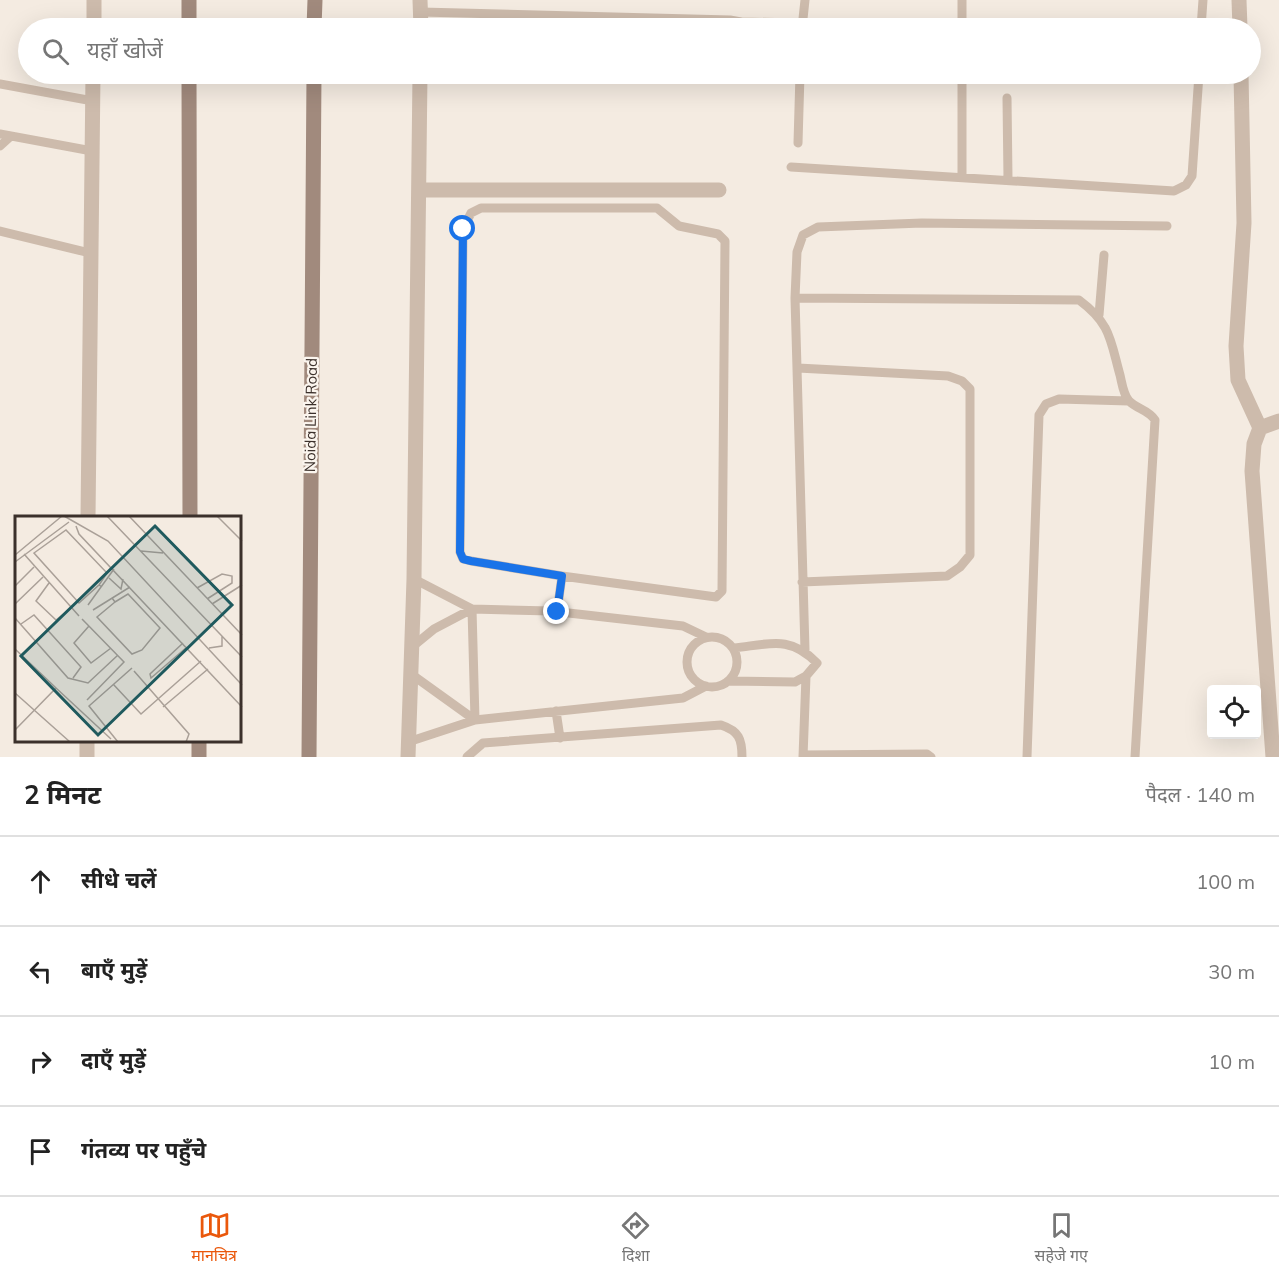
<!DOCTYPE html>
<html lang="hi">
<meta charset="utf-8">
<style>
body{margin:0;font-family:Mulish,"Noto Sans Devanagari",sans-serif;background:#f6f6f6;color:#222}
.controls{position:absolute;right:18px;bottom:18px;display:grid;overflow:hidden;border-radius:6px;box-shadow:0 6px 24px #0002}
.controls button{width:54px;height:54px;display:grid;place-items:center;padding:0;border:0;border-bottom:2px solid #e0e0e0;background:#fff;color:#222;font:30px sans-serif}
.stop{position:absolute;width:18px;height:18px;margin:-14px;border:4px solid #1a73e8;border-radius:50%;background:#fff}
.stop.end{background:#1a73e8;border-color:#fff;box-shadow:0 2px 6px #0008}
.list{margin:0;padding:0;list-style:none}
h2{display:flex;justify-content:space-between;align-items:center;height:78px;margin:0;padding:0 24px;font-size:26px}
h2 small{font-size:20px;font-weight:400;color:#767676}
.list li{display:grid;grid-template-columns:39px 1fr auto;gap:18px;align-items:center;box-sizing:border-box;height:90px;padding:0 24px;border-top:2px solid #e0e0e0}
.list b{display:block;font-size:22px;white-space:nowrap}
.list em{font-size:20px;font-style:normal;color:#767676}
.icon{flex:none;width:33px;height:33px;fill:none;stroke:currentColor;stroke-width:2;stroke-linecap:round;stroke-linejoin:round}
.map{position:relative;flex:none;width:1279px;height:757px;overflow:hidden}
.search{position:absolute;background:#fff;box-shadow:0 6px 24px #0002;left:18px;right:18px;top:18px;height:66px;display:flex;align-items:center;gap:15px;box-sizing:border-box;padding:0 21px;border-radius:33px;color:#767676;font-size:22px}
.sheet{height:438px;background:#fff}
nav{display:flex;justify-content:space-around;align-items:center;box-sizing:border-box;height:84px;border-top:2px solid #e0e0e0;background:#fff;font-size:16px;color:#767676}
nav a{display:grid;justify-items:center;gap:3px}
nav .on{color:#ea580c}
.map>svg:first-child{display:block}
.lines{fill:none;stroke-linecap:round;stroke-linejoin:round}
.service{stroke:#cdbbac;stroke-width:9}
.minor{stroke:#cdbbac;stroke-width:15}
.tertiary{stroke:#cdbbac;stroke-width:15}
.secondary{stroke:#a18a7d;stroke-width:15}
.route{stroke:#1a73e8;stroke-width:8}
.labels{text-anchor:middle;stroke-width:4.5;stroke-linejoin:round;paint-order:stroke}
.street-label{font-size:15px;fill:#3b302b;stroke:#fbf5ee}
.inset-road{fill:none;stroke:#aaa098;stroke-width:1.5}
.view{fill:#1f5a5e;fill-opacity:0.15;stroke:#1f5a5e;stroke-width:3}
.inset-edge{fill:none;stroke:#3b302b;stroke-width:3}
</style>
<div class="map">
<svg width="1279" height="757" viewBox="0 0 1279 757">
<rect width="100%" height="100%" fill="#f4ebe1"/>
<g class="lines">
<path class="service" d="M421,12l309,8 11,2 5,6
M741,22l61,1
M802,28l3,-28
M962,28v-28
M1201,28l2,-28
M0,84l93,17
M1007,98l1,81
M0,134l92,17
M798,143l2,-69
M0,146l11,-10
M791,167l383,24 12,-6 6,-9 7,-102
M962,176v-102
M0,231l90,22
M795,298l284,2c32,24 31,39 41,75 2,8 3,19 9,26 8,8 20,9 26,19l-20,337
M1099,315l5,-60
M798,368l150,8 14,5 8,8v166l-10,12 -13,9 -145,6
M414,579l58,30 79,2 132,15 23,11
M557,612l5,-36 154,21 6,-6 3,-350 -7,-7 -39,-8 -22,-18h-176l-10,5 -8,16 -3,323 3,7 8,2 91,15
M687 662a25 25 0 1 1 50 0a25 25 0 1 1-50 0Z
M412,647l22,-18 38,-20 3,111
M805,650l-10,-352 2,-46 6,-17 15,-8 104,-4 245,3
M411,674l64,46
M729,681l66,1 11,-6 11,-13c-27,-28 -47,-19 -83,-15
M556,711l4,27
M408,742l67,-22 208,-22 23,-12
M803,755l124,-1 4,3
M467,757l16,-14 238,-18c18,6 21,14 21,32
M803,757l3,-81
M1027,757l12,-342 7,-11 13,-5 70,2"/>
<path class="minor" d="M420,0l1,28
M1239,0l1,28
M1241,74l3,149 -8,123 2,34 22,48
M421,190h298
M408,757l6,-178 6,-505
M1273,757l-21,-286 2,-27 6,-16 19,-7"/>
<path class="tertiary" d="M94,28v-28
M88,517l5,-443
M87,740v17"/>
<path class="secondary" d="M189,28v-28
M314,28l1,-28
M189,74l1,443
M199,740v17
M309,757l5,-683"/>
</g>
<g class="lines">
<path class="route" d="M463,229l-3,323 3,7 8,2 91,15 -5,36"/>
</g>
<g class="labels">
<g class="street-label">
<text transform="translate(311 415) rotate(-89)" y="5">Noida Link Road</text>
</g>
</g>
<g transform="translate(15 516)">
<rect width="226" height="226" fill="#f4ebe1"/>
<path class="inset-road" d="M49,0l44,25 134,144M92,0l135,141M114,0l113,119M202,0l25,25M61,10l3,8 163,173M126,35l22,2M9,38l55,62M0,39l47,-39M0,46l54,-40M94,62l12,11 2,-10M34,67l-13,18 20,19 15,-12M84,69l8,-12 -41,-43 -32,23 45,50 20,-18 3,2M0,70l19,-19M182,72l25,-14 10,2v7l-25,16M97,82l3,4 -18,15 35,37 10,-4 18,-22 -32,-34 -13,8M0,88l28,-27M197,88l30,-19M73,89l26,-36M78,94l37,-23M0,102l53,60 20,5 30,-28M67,103l42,43 -37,38M6,108l13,-9 47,52 -8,11M74,110l-15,17 17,20 20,-15M168,127l-33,31 1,4 36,-31M194,132l13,-2v-10M0,133l41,39 -41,42M119,155l55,63 -3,8M98,168l28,30 60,-53M41,172l55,51M0,177l55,49M148,191l45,-38M103,226l-29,-36 43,-38"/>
<path class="view" d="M140,10l77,79 -134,130 -77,-79z"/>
<rect width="226" height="226" class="inset-edge"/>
</g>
</svg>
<div class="controls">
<button><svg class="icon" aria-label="locate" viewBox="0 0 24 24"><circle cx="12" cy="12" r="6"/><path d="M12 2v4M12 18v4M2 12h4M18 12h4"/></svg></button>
</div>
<div class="stop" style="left:463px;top:229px"></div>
<div class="stop end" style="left:557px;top:612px"></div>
<div class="search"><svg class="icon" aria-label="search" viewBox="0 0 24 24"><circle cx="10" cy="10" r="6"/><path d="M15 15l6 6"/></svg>यहाँ खोजें</div>
</div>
<section class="sheet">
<h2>2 मिनट<small>पैदल · 140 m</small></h2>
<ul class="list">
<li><svg class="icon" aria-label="ahead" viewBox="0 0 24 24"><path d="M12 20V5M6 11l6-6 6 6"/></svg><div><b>सीधे चलें</b></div><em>100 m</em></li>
<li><svg class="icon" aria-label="left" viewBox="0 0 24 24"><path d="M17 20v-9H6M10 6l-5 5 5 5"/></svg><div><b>बाएँ मुड़ें</b></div><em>30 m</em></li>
<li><svg class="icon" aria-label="right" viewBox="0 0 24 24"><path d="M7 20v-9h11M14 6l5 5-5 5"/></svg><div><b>दाएँ मुड़ें</b></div><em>10 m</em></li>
<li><svg class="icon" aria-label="arrive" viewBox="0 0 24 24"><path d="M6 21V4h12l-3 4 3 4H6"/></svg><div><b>गंतव्य पर पहुँचे</b></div></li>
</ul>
</section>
<nav>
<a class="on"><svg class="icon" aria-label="map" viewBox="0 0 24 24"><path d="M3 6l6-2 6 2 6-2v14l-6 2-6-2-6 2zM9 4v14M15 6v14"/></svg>मानचित्र</a>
<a><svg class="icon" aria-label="directions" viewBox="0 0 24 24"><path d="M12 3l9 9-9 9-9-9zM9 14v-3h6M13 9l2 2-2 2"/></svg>दिशा</a>
<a><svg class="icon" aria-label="saved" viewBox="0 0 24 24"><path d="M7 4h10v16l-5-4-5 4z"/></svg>सहेजे गए</a>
</nav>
